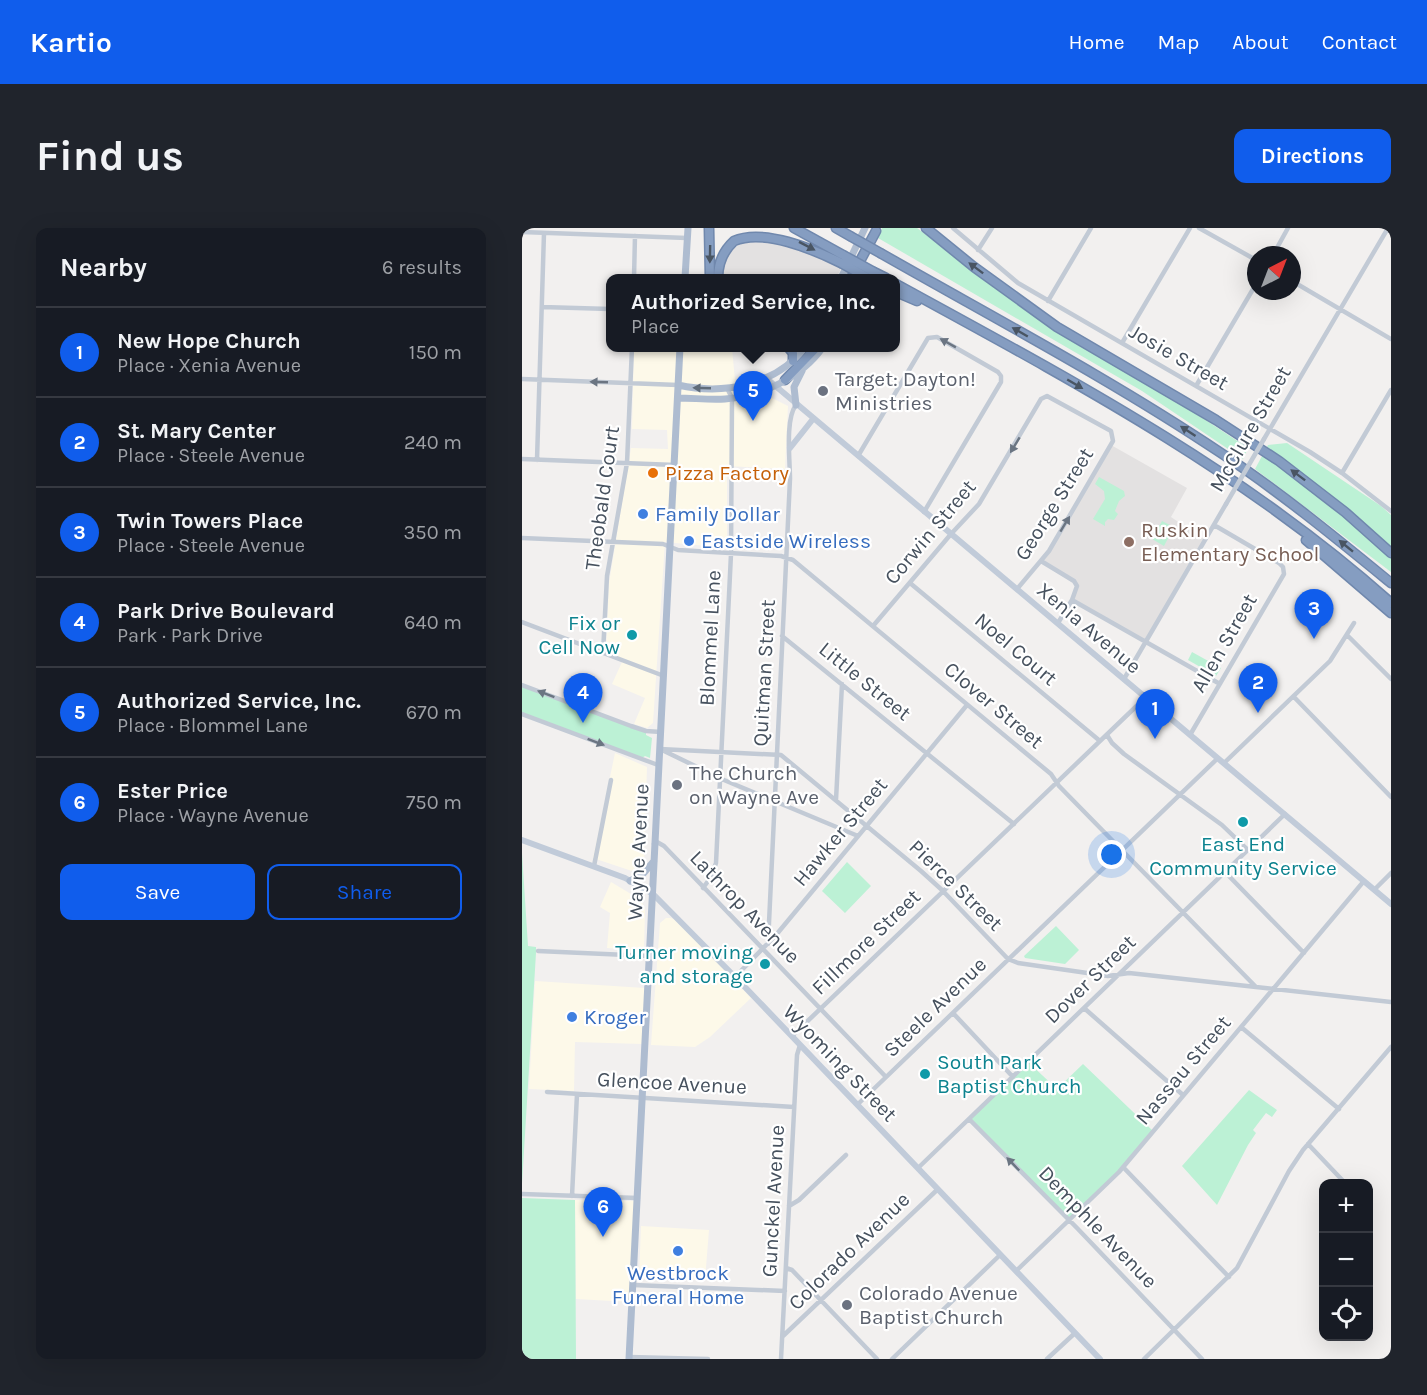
<!DOCTYPE html>
<meta charset="utf-8">
<style>
body{margin:0;font-family:Karla,sans-serif;background:#20242c;color:#f1f3f6}
.controls{position:absolute;right:18px;bottom:18px;display:grid;overflow:hidden;border-radius:12px;box-shadow:0 6px 24px #0002}
.controls button{width:54px;height:54px;display:grid;place-items:center;padding:0;border:0;border-bottom:2px solid #363941;background:#171b24;color:#f1f3f6;font:30px sans-serif}
.compass{position:absolute;left:725px;top:18px;width:54px;height:54px;border-radius:50%;background:#171b24;box-shadow:0 6px 24px #0002;rotate:42deg}
.you{position:absolute;left:590px;top:627px;width:21px;height:21px;margin:-15px;border:4px solid #fff;border-radius:50%;background:#1a73e8;box-shadow:0 0 0 9px #1a73e833}
.badge{display:grid;place-items:center;width:39px;height:39px;border-radius:50%;background:#105dec;color:#fff;font-size:20px;font-weight:700}
.pin{position:absolute;translate:-50% -50px;filter:drop-shadow(0 2px 3px #0008)}
.pin::after{content:'';position:absolute;top:32px;width:21px;height:18px;background:inherit;clip-path:polygon(0 0,100% 0,50% 100%)}
.popup{position:absolute;left:84px;top:46px;width:294px;height:78px;box-sizing:border-box;display:grid;place-content:center;border-radius:12px;background:#171b24;filter:drop-shadow(0 2px 4px #0005);font-size:20px;white-space:nowrap;color:#9ea1a6}
.popup b{font-size:22px;color:#f1f3f6}
.popup::after{content:'';position:absolute;left:50%;top:100%;margin-left:-12px;border:12px solid transparent;border-top-color:#171b24}
.list{margin:0;padding:0;list-style:none}
h2{display:flex;justify-content:space-between;align-items:center;height:78px;margin:0;padding:0 24px;font-size:26px}
h2 small{font-size:20px;font-weight:400;color:#9ea1a6}
.list li{display:grid;grid-template-columns:39px 1fr auto;gap:18px;align-items:center;box-sizing:border-box;height:90px;padding:0 24px;border-top:2px solid #363941}
.list b{display:block;font-size:22px;white-space:nowrap}
.list p{margin:0;font-size:20px;white-space:nowrap;color:#9ea1a6}
.list em{font-size:20px;font-style:normal;color:#9ea1a6}
.actions{display:flex;gap:12px;padding:18px 24px}
.actions a{flex:1;padding:14px 0;border:2px solid #105dec;border-radius:12px;text-align:center;font-size:21px;color:#105dec}
.actions .main{background:#105dec;color:#fff}
.icon{flex:none;width:33px;height:33px;fill:none;stroke:currentColor;stroke-width:2;stroke-linecap:round;stroke-linejoin:round}
.map{position:relative;flex:none;width:869px;height:1131px;overflow:hidden;border-radius:12px}
header{display:flex;align-items:center;gap:36px;box-sizing:border-box;height:84px;padding:0 30px;background:#105dec;color:#fff}
header strong{font-size:28px}
nav{display:flex;gap:33px;margin-inline-start:auto;font-size:21px}
.intro{display:flex;align-items:center;justify-content:space-between;box-sizing:border-box;height:144px;padding:0 36px}
h1{margin:0;font-size:42px}
.button{padding:15px 27px;border-radius:12px;background:#105dec;color:#fff;font-size:21px;font-weight:700}
main{display:flex;gap:36px;padding:0 36px}
aside{flex:1;background:#171b24;border-radius:12px;box-shadow:0 6px 24px #0002}
.map>svg:first-child{display:block}
.commercial{fill:#fdf9e9}
.education{fill:#e3e1e1}
.green{fill:#bcf1d5}
.lines{fill:none;stroke-linecap:round;stroke-linejoin:round}
.highway-casing{stroke:#7088ad;stroke-width:11}
.street{stroke:#c2cad5;stroke-width:4.5}
.secondary{stroke:#c1cbd9;stroke-width:6}
.primary{stroke:#aebcd0;stroke-width:7}
.highway{stroke:#859dc1;stroke-width:8}
.highway-bridge-casing{stroke:#7088ad;stroke-width:11;stroke-linecap:butt}
.street-bridge{stroke:#c2cad5;stroke-width:4.5}
.highway-bridge{stroke:#859dc1;stroke-width:8}
.oneway{fill:#495563}
.oneway2{fill:#6b7582}
.oneway3{fill:#606c7a}
.worship-dot{fill:#6b7280;stroke:#fff;stroke-width:2}
.food-dot{fill:#e8710a;stroke:#fff;stroke-width:2}
.shop-dot{fill:#3f7fe0;stroke:#fff;stroke-width:2}
.education-dot{fill:#8d6e63;stroke:#fff;stroke-width:2}
.culture-dot{fill:#0f9aa8;stroke:#fff;stroke-width:2}
.labels{text-anchor:middle;stroke-width:4.5;stroke-linejoin:round;paint-order:stroke}
.street-label{font-size:21px;fill:#46515e;stroke:#fff}
.worship-label{font-size:21px;fill:#5b616d;stroke:#fff;text-anchor:start}
.food-label{font-size:21px;fill:#c56008;stroke:#fff;text-anchor:start}
.shop-label{font-size:21px;fill:#366cbe;stroke:#fff;text-anchor:start}
.education-label{font-size:21px;fill:#785e54;stroke:#fff;text-anchor:start}
.culture-label{font-size:21px;fill:#0d838f;stroke:#fff;text-anchor:end}
</style>
<header>
<strong>Kartio</strong>
<nav><a>Home</a><a>Map</a><a>About</a><a>Contact</a></nav>
</header>
<div class="intro"><h1>Find us</h1><a class="button">Directions</a></div>
<main>
<aside>
<h2>Nearby<small>6 results</small></h2>
<ul class="list">
<li><span class="badge">1</span><div><b>New Hope Church</b><p>Place · Xenia Avenue</p></div><em>150 m</em></li>
<li><span class="badge">2</span><div><b>St. Mary Center</b><p>Place · Steele Avenue</p></div><em>240 m</em></li>
<li><span class="badge">3</span><div><b>Twin Towers Place</b><p>Place · Steele Avenue</p></div><em>350 m</em></li>
<li><span class="badge">4</span><div><b>Park Drive Boulevard</b><p>Park · Park Drive</p></div><em>640 m</em></li>
<li><span class="badge">5</span><div><b>Authorized Service, Inc.</b><p>Place · Blommel Lane</p></div><em>670 m</em></li>
<li><span class="badge">6</span><div><b>Ester Price</b><p>Place · Wayne Avenue</p></div><em>750 m</em></li>
</ul>
<div class="actions"><a class="main">Save</a><a>Share</a></div>
</aside>
<div class="map">
<svg width="869" height="1131" viewBox="0 0 869 1131">
<rect width="100%" height="100%" fill="#f2f0ef"/>
<path class="commercial" d="M112,120h98l5,54 21,-5 14,1 16,8 -3,63 -58,-3v82l-62,-6 -12,181 -6,5 -13,-4 11,-26 -33,-14 10,-22 -16,-10 3,-69 22,-135 37,1 -1,-19 -35,-1z
M93,525l32,14 -3,99 -9,6 -42,-14z
M89,654l30,18 4,9 -1,42 -37,-3 3,-35 -10,-6z
M144,690h5l6,3 74,77 -41,39 -15,10 -44,-2 9,-122z
M13,753l110,7 -3,56 -67,-2 -1,49 -45,-2z
M53,972l60,1 -5,101 -54,-3z
M119,998l68,4 -4,50 -66,-1z"/>
<path class="education" d="M247,9l29,9 43,23 -5,9h-115l4,-18 8,-11 14,-9z
M589,217l76,43 -16,29 34,23 -59,101 -74,-41 5,-14 -36,-25z"/>
<path class="green" d="M360,0h35l126,95 117,67 88,58 -5,11 -101,-68 -264,-153z
M765,215l94,63 10,9v57l-136,-103 13,-24z
M577,249l25,14 1,5 -6,5 -4,10 3,3 -4,6 -6,-1 -3,3v4l-12,-7 12,-20 -1,-8 -9,-7z
M640,293l12,6 -10,19 -12,-7z
M670,424l29,16 -5,8 -28,-16z
M0,457l124,46v4l6,3 -2,20 -5,-2 -3,2 -120,-44z
M0,625l6,93 8,1v6l-14,231z
M325,634l24,24 -26,27 -23,-22z
M534,698l23,24 -14,14 -40,-6 -1,-2z
M506,834l29,27 26,-25 70,67 -34,41 -50,49 -100,-102z
M727,862l28,20 -5,7 -6,-4 -13,17 3,3 -8,12 -31,60 -35,-39z
M0,970l53,2 1,159h-54z"/>
<g class="lines">
<defs>
<path id="highway" d="M187,0l1,50
M272,0l49,27
M314,0l14,8
M404,0l48,39 83,60 159,93 63,41 66,51 46,41
M360,26c114,65 230,126 339,199 59,39 115,85 170,130
M352,44l12,6
M196,50c0,-14 5,-27 16,-37 29,-13 79,8 107,22
M329,50l25,-47
M374,56c172,94 348,187 495,319
M374,64l21,9
M266,119l5,6v8
M263,152l32,-33
M784,312l85,73"/>
</defs>
<use href="#highway" class="highway-casing"/>
<path class="street" d="M431,0l65,55 292,169 32,21 49,38
M677,0l57,32
M0,4l165,6
M456,22l14,-22
M751,27l15,-27
M112,50l1,-42
M770,53l99,58
M526,73l43,-73
M20,79l68,2
M600,115l68,-115
M0,151l156,6
M674,158l60,-102
M742,211l124,-211
M336,228l70,-118 9,-1 61,35 3,4v6l-77,130
M0,231l153,6
M15,232l7,-227
M820,245l49,-83
M0,310l141,6 15,6 103,6 12,4 258,214 8,12 197,201 135,15
M519,333l33,20 3,5 -5,14 -14,23
M388,355l190,158
M550,372l148,84
M0,394l142,54
M351,398l78,-92 28,-30 62,-105 6,-3 64,35 2,10 -64,110 -32,38
M825,407l44,44
M260,408l232,188
M81,425l4,-77 20,-113 5,-116
M602,451l102,-175
M0,457l109,41 15,5 15,1
M772,469l97,100
M0,486l136,51
M585,507l5,8 12,11 98,71 26,25
M668,507l94,-161 -1,-7 -4,-4 -65,-38
M138,521l121,6 140,116 21,19 66,69 10,4 90,13 21,-3 127,14
M140,522l62,30 134,56
M702,535l106,-102 24,-38
M314,572l6,-116
M132,616l3,-2 7,4 222,231
M72,638l17,-86
M703,644l79,81
M181,660l8,-11 5,-14 15,-309 1,-156 -5,-10
M852,662l17,-17
M246,716l22,-465c0,-19 -5,-60 6,-74
M16,723l111,5
M213,749l41,-42 191,-230
M562,780l99,87
M431,785l60,64
M719,799l98,82
M270,808l354,-339
M25,864l247,15
M335,877l361,-347
M447,891l108,109 125,131
M786,916l38,40
M601,939l106,110
M396,940l367,-354
M0,966l116,4
M50,968l5,-102
M267,978l10,-6 47,-45
M264,1040l6,2 85,89
M494,1043l103,-99 245,-291
M111,1057l152,6
M261,1108l155,-147
M107,1129l79,2
M259,1131l16,-304 3,-10
M370,1131l108,-104
M525,1131l28,-26
M622,1131l93,-91 52,-97 14,-21 88,-103"/>
<path class="secondary" d="M244,150l625,526
M268,220l23,-29
M0,612l103,38 28,16 90,91 357,374"/>
<path class="primary" d="M163,50l3,-50
M319,50l24,-50
M156,157c45,10 98,1 127,-38
M156,170c15,0 31,2 47,1 37,-3 76,-21 98,-52
M274,177l-2,-18 8,-16
M108,653l12,-6 12,-14
M107,1131l51,-1012"/>
<use href="#highway" class="highway"/>
<defs>
<path id="highway-bridge" d="M328,8l32,18
M321,27l31,17
M319,35l27,15"/>
</defs>
<use href="#highway-bridge" class="highway-bridge-casing"/>
<path class="street-bridge" d="M704,276l38,-65"/>
<use href="#highway-bridge" class="highway-bridge"/>
</g>
<defs><path id="oneway-solid" d="M-6-.8H1V-3.2L6.5 0L1 3.2V.8H-6Z" transform="scale(1.5)"/></defs>
<g class="oneway">
<use href="#oneway-solid" transform="translate(285 18) rotate(27)"/>
<use href="#oneway-solid" transform="translate(188 26) rotate(91)"/>
<use href="#oneway-solid" transform="translate(454 40) rotate(-143)"/>
<use href="#oneway-solid" transform="translate(498 104) rotate(-150)"/>
<use href="#oneway-solid" transform="translate(553 156) rotate(30)"/>
<use href="#oneway-solid" transform="translate(666 203) rotate(-147)"/>
<use href="#oneway-solid" transform="translate(776 247) rotate(-143)"/>
<use href="#oneway-solid" transform="translate(824 318) rotate(-141)"/>
</g>
<g class="oneway2">
<use href="#oneway-solid" transform="translate(426 115) rotate(-151)"/>
<use href="#oneway-solid" transform="translate(77 154) rotate(-178)"/>
<use href="#oneway-solid" transform="translate(493 217) rotate(121)"/>
<use href="#oneway-solid" transform="translate(543 296) rotate(-59)"/>
<use href="#oneway-solid" transform="translate(24 466) rotate(-159)"/>
<use href="#oneway-solid" transform="translate(74 514) rotate(21)"/>
<use href="#oneway-solid" transform="translate(491 936) rotate(-134)"/>
</g>
<use class="oneway3" href="#oneway-solid" transform="translate(180 160) rotate(-178)"/>
<g class="worship-dot">
<circle cx="301" cy="163" r="6"/>
<circle cx="155" cy="557" r="6"/>
<circle cx="325" cy="1077" r="6"/>
</g>
<circle class="food-dot" cx="131" cy="245" r="6"/>
<g class="shop-dot">
<circle cx="121" cy="286" r="6"/>
<circle cx="167" cy="313" r="6"/>
<circle cx="50" cy="789" r="6"/>
<circle cx="156" cy="1023" r="6"/>
</g>
<circle class="education-dot" cx="607" cy="314" r="6"/>
<g class="culture-dot">
<circle cx="110" cy="407" r="6"/>
<circle cx="721" cy="594" r="6"/>
<circle cx="243" cy="736" r="6"/>
<circle cx="403" cy="846" r="6"/>
</g>
<g class="labels">
<g class="street-label">
<text transform="translate(657 129) rotate(30)" y="7">Josie Street</text>
<text transform="translate(728 201) rotate(-60)" y="7">McClure Street</text>
<text transform="translate(80 270) rotate(-82)" y="7">Theobald Court</text>
<text transform="translate(532 276) rotate(-58)" y="7">George Street</text>
<text transform="translate(408 304) rotate(-50)" y="7">Corwin Street</text>
<text transform="translate(567 400) rotate(40)" y="7">Xenia Avenue</text>
<text transform="translate(188 410) rotate(-87)" y="7">Blommel Lane</text>
<text transform="translate(702 415) rotate(-60)" y="7">Allen Street</text>
<text transform="translate(494 421) rotate(40)" y="7">Noel Court</text>
<text transform="translate(242 445) rotate(-87)" y="7">Quitman Street</text>
<text transform="translate(343 453) rotate(39)" y="7">Little Street</text>
<text transform="translate(472 477) rotate(40)" y="7">Clover Street</text>
<text transform="translate(318 604) rotate(-50)" y="7">Hawker Street</text>
<text transform="translate(116 624) rotate(-87)" y="7">Wayne Avenue</text>
<text transform="translate(434 657) rotate(44)" y="7">Pierce Street</text>
<text transform="translate(223 679) rotate(46)" y="7">Lathrop Avenue</text>
<text transform="translate(344 714) rotate(-44)" y="7">Fillmore Street</text>
<text transform="translate(568 751) rotate(-44)" y="7">Dover Street</text>
<text transform="translate(413 779) rotate(-44)" y="7">Steele Avenue</text>
<text transform="translate(318 835) rotate(46)" y="7">Wyoming Street</text>
<text transform="translate(661 842) rotate(-50)" y="7">Nassau Street</text>
<text transform="translate(150 855) rotate(3)" y="7">Glencoe Avenue</text>
<text transform="translate(251 973) rotate(-87)" y="7">Gunckel Avenue</text>
<text transform="translate(576 999) rotate(46)" y="7">Demphle Avenue</text>
<text transform="translate(327 1023) rotate(-44)" y="7">Colorado Avenue</text>
</g>
<g class="worship-label">
<text x="313" y="158">Target: Dayton!<tspan x="313" dy="24">Ministries</tspan></text>
<text x="167" y="552">The Church<tspan x="167" dy="24">on Wayne Ave</tspan></text>
<text x="337" y="1072">Colorado Avenue<tspan x="337" dy="24">Baptist Church</tspan></text>
</g>
<g class="food-label">
<text x="143" y="252">Pizza Factory</text>
</g>
<g class="shop-label">
<text x="133" y="293">Family Dollar</text>
<text x="179" y="320">Eastside Wireless</text>
<text x="62" y="796">Kroger</text>
<text x="156" y="1052" text-anchor="middle">Westbrock<tspan x="156" dy="24">Funeral Home</tspan></text>
</g>
<g class="education-label">
<text x="619" y="309">Ruskin<tspan x="619" dy="24">Elementary School</tspan></text>
</g>
<g class="culture-label">
<text x="98" y="402">Fix or<tspan x="98" dy="24">Cell Now</tspan></text>
<text x="721" y="623" text-anchor="middle">East End<tspan x="721" dy="24">Community Service</tspan></text>
<text x="231" y="731">Turner moving<tspan x="231" dy="24">and storage</tspan></text>
<text x="415" y="841" text-anchor="start">South Park<tspan x="415" dy="24">Baptist Church</tspan></text>
</g>
</g>
</svg>
<div class="controls">
<button>+</button>
<button>−</button>
<button><svg class="icon" aria-label="locate" viewBox="0 0 24 24"><circle cx="12" cy="12" r="6"/><path d="M12 2v4M12 18v4M2 12h4M18 12h4"/></svg></button>
</div>
<svg class="compass" viewBox="-18 -18 36 36"><path d="M0-13l5 13h-10z" fill="#e53935"/><path d="M0 13l5-13h-10z" fill="#9ea1a6"/></svg>
<div class="you"></div>
<div class="pin badge" style="left:633px;top:511px">1</div>
<div class="pin badge" style="left:736px;top:485px">2</div>
<div class="pin badge" style="left:792px;top:411px">3</div>
<div class="pin badge" style="left:61px;top:495px">4</div>
<div class="pin badge" style="left:231px;top:193px">5</div>
<div class="popup"><b>Authorized Service, Inc.</b>Place</div>
<div class="pin badge" style="left:81px;top:1009px">6</div>
</div>
</main>
